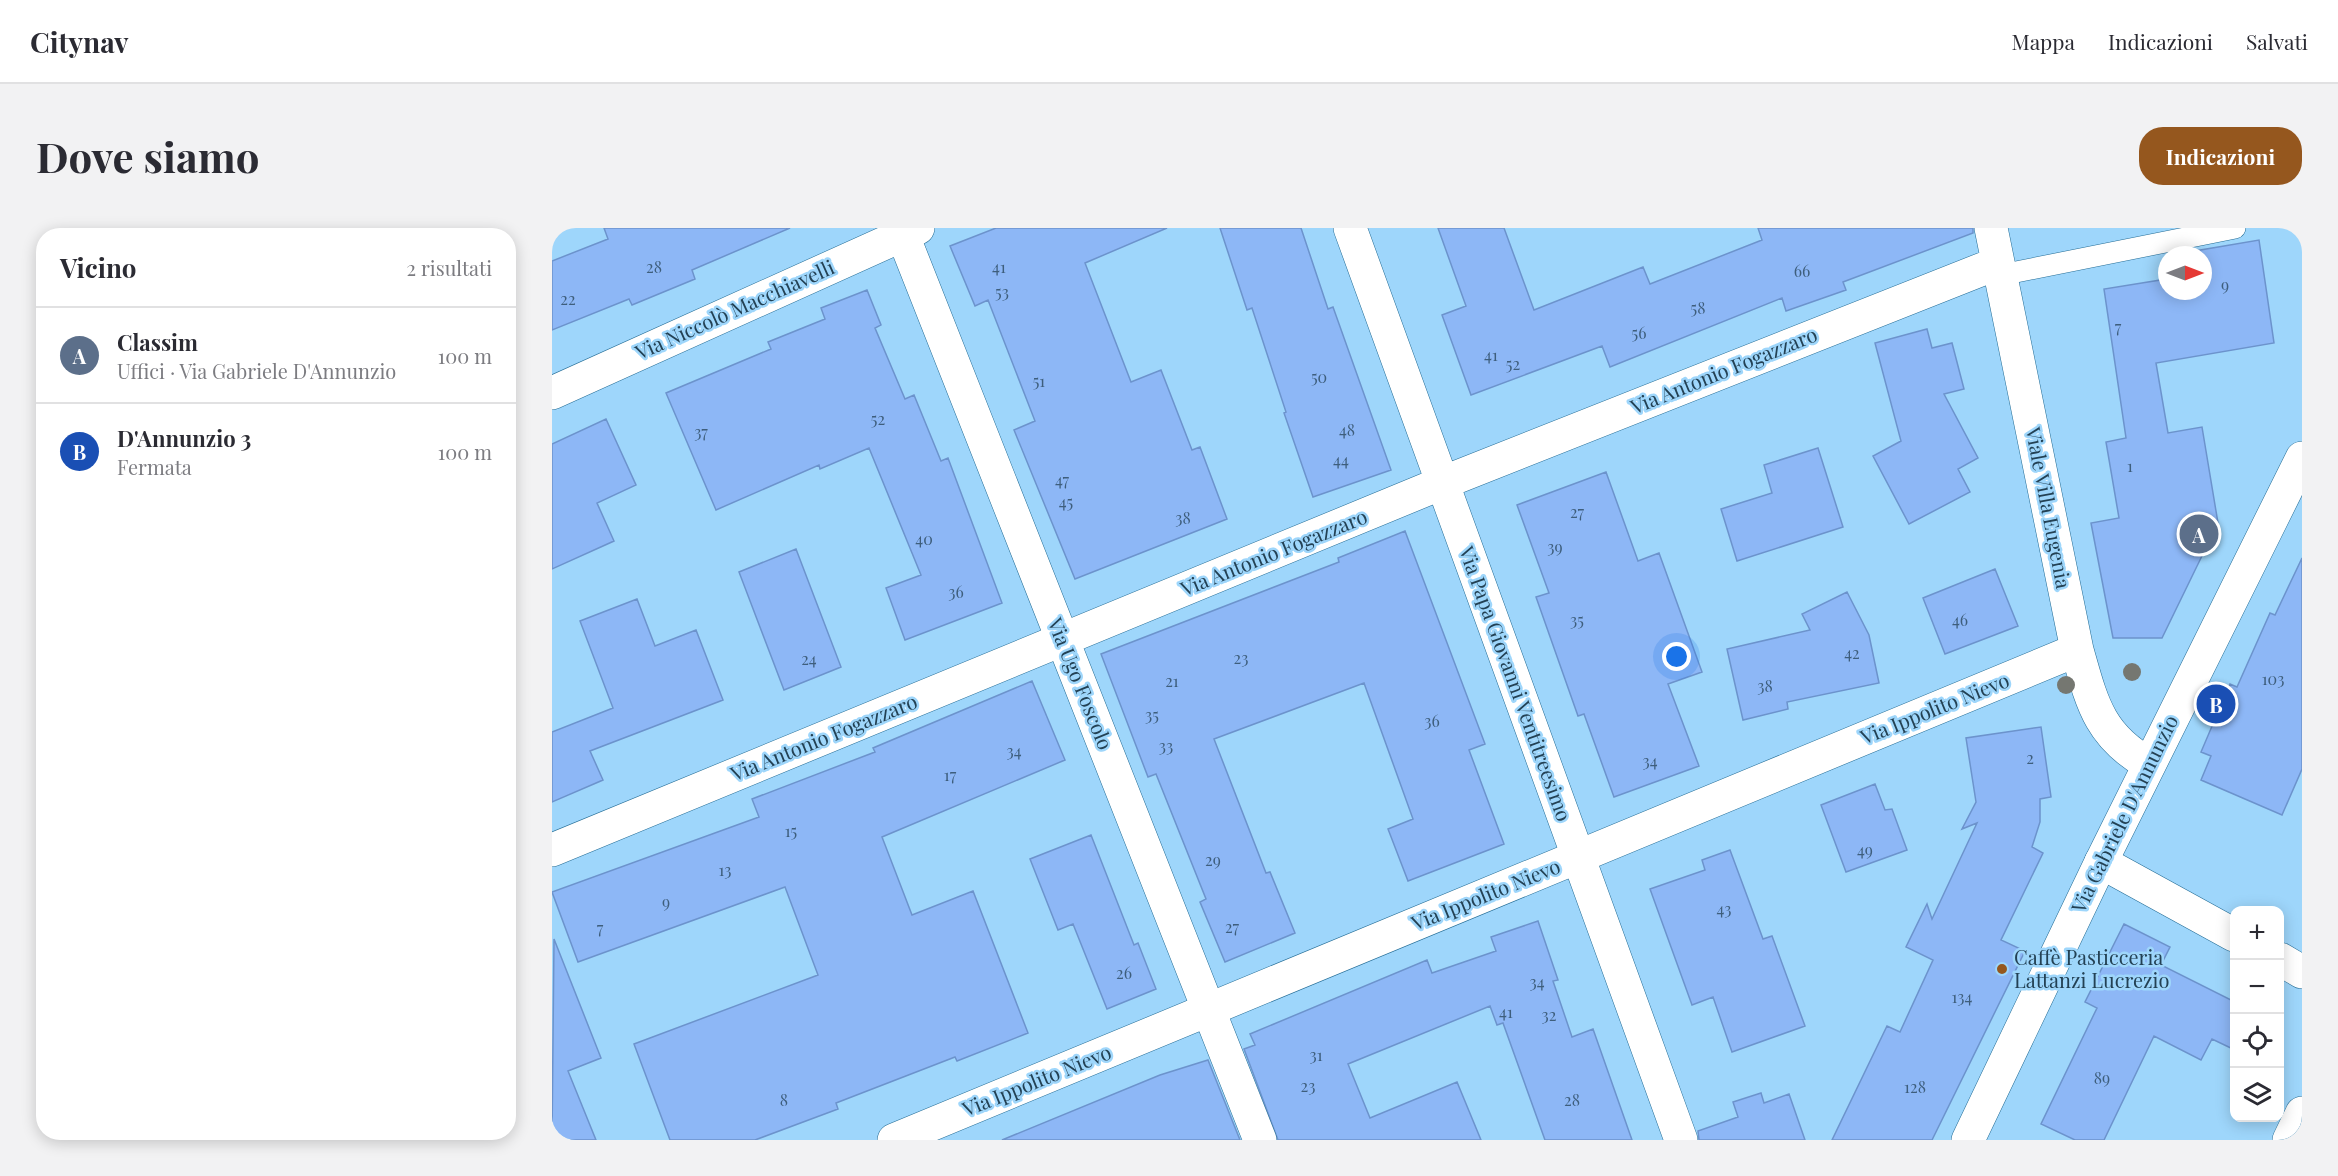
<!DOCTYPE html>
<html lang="it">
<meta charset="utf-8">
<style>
body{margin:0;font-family:"Playfair Display",serif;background:#f2f2f3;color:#2b2b33}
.controls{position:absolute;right:18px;bottom:18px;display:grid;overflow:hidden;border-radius:12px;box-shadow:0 3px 15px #0003}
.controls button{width:54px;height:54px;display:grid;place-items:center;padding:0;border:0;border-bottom:2px solid #e1e1e2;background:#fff;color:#2b2b33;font:30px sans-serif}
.compass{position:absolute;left:1606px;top:18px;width:54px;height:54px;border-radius:50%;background:#fff;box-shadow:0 3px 15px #0003;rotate:90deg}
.you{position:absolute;left:1125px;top:429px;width:21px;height:21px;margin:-15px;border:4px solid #fff;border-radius:50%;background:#1a73e8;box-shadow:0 0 0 9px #1a73e833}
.badge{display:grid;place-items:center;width:39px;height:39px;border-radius:50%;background:#95571e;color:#fff;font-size:20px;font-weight:700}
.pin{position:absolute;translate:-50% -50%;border:3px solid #fff;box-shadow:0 2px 6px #0006}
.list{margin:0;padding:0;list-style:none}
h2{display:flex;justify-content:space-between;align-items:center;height:78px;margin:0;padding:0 24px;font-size:26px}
h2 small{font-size:20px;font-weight:400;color:#7c7c81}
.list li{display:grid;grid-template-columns:39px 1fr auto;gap:18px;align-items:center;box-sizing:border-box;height:96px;padding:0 24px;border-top:2px solid #e1e1e2}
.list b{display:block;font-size:22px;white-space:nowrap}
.list p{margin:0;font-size:20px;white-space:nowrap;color:#7c7c81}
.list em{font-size:20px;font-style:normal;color:#7c7c81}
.icon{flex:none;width:33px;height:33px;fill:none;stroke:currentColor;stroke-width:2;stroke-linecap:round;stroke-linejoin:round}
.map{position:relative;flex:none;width:1750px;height:912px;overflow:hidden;border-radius:24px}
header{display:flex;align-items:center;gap:36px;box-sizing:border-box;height:84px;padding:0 30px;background:#fff;border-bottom:2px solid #e1e1e2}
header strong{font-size:28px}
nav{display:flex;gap:33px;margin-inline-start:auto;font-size:21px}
.intro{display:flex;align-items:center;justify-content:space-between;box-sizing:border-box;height:144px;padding:0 36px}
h1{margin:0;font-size:42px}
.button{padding:15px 27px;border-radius:24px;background:#95571e;color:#fff;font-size:21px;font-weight:700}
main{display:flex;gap:36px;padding:0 36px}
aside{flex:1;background:#fff;border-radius:24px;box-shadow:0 3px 15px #0003}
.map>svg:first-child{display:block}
.building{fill:#8db7f6;stroke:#6c93cc;stroke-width:1.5}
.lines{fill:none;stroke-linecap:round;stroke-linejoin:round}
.service-casing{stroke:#236c95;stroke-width:22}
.minor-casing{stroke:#236c95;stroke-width:34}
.tertiary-casing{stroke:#236c95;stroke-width:34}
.secondary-casing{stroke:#236c95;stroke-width:34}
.service{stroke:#fff;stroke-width:21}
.minor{stroke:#fff;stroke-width:33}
.tertiary{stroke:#fff;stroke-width:33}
.secondary{stroke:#fff;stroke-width:33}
.tree{fill:#757771}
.poi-dot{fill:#95571e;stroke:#9ed6fb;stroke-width:2}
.labels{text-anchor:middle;stroke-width:5;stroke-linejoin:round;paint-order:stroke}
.number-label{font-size:16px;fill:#3e5e7c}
.street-label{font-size:20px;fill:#234154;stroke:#9ed6fb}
.poi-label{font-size:20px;fill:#234154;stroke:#9ed6fb;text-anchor:start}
</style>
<header>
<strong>Citynav</strong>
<nav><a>Mappa</a><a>Indicazioni</a><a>Salvati</a></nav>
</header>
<div class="intro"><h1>Dove siamo</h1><a class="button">Indicazioni</a></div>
<main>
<aside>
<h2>Vicino<small>2 risultati</small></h2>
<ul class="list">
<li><span class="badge" style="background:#5c6f8a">A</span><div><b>Classim</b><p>Uffici · Via Gabriele D'Annunzio</p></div><em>100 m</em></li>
<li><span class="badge" style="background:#1a4fb4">B</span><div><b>D'Annunzio 3</b><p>Fermata</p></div><em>100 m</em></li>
</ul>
</aside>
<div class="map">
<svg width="1750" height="912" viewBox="0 0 1750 912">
<rect width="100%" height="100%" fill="#9ed6fb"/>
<path class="building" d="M52,0h186l-98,42 3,9 -63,26 -3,-6 -77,31v-69l56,-22z
M444,0h171l-82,35 46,119 30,-12 31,80 8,-3 27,72 -152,60 -61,-149 21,-9 -47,-121 -13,6 -25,-60z
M668,0h81l27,81 5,-2 58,163 -78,27 -29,-84 2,-1 -34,-104 -5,2z
M886,0h66l30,82 109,-43 7,17 112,-44 -4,-12h215v5l-130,49 3,8 -60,21 -4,-13 -172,69 -8,-21 -131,49 -29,-80 24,-9z
M1707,12l15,103 -118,20 12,70 34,-6 16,96 -56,115h-49l-22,-115 28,-5 -13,-76 20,-4 -22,-149 63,-10v12h36v-36h-20v-2z
M315,62l14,35 -6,3 30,71 9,-4 27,66 7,-3 54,145 -97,37 -19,-52 35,-13 -52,-127 -49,21 -1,-4 -103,45 -50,-117 105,-44 -3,-7 57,-23 -4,-11z
M1375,101l5,19 20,-5 12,46 -20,5 34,64 -20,11 12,23 -61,32 -36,-68 28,-15 -26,-98z
M54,191l30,66 -39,18 17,38 -62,28v-125z
M1266,220l25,79 -106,34 -16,-52 51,-16 -8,-28z
M1054,244l32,89 21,-8 43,119 -34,12 31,82 -85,31 -30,-83 -6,2 -42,-119 13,-4 -32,-88z
M853,303l80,213 -16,6 35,94 -96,37 -20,-52 25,-10 -49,-136 -150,56 52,134 4,-1 25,61 -70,29 -25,-60 6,-3 -50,-125 -8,3 -47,-123 238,-92 -1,-4z
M244,321l45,118 -57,23 -45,-118z
M1750,330v211l-20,46 -81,-35 10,-24 -10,-4 29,-68 7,3 33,-74 5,2z
M1443,341l23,57 -73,28 -22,-56z
M1295,364l22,43 10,48 -92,19 1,7 -45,11 -16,-71 83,-19 -8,-16z
M85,371l18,47 41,-16 27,70 -133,51 13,29 -51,22v-70l61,-24 -33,-87z
M480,453l33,79 -183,77 30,78 61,-24 55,142 -71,28 -2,-4 -119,46 2,6 -83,31h-85l-36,-96 184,-69 -33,-88 -207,75 -26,-70 207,-75 -7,-18 123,-47 -2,-4z
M1489,499l10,70 -11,2v23l-8,25 11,6 -42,87 24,11 -93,189h-100l55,-114 13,6 33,-72 -27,-13 21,-43 5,15 45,-96 -15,6 14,-27 -10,-64z
M1323,556l10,26 7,-1 15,41 -61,22 -25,-67z
M539,607l43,110 4,-2 18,46 -49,20 -34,-85 -15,6 -28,-71z
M1178,622l33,89 9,-3 33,90 -73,26 -19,-55 -21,8 -42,-116 55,-19 -3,-10z
M986,693l20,59 -5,1 19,56 21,-8 39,111h-87l-42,-117 -6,2 -7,-19 -142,58 22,54 87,-36 24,58h-203l-34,-91 11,-4 -5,-11 177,-74 5,13 64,-22 -5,-14z
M1572,696l46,23 -9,18 74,37v48l-23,-11 -11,21 -47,-24 -50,104h-29l-34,-16 56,-116 -12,-6z
M2,711l47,119 -33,13 28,69h-44z
M656,832l32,80h-238l158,-65z
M1209,865l3,10 25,-9 16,46h-106l-1,-9 40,-14 -5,-15z"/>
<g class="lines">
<defs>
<path id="service" d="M1449,47l234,-47"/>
<path id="minor" d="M348,0l360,912
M798,0l331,912
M1439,0l86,422c15,53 22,86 72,114
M0,165l366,-165
M0,622l890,-367 556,-220
M342,912l1183,-490
M1737,912l13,-27"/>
<path id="tertiary" d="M1549,634l133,73
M1728,731l22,13"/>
<path id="secondary" d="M1416,912l133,-278 201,-404"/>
</defs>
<use href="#service" class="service-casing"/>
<use href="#minor" class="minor-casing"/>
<use href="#tertiary" class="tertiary-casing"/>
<use href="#secondary" class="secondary-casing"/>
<use href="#service" class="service"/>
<use href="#minor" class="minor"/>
<use href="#tertiary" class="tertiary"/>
<use href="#secondary" class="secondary"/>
</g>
<g class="tree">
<circle cx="1580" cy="444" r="9"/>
<circle cx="1514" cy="457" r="9"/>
</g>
<circle class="poi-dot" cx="1450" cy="741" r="6"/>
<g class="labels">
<g class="number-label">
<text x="102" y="45">28</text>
<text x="447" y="45">41</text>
<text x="1250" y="49">66</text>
<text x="1673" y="63">9</text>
<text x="450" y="70">53</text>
<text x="16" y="77">22</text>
<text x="1146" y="86">58</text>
<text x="1566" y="105">7</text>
<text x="1087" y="111">56</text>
<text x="939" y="133">41</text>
<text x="961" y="142">52</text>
<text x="767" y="155">50</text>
<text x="487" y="159">51</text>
<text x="326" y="197">52</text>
<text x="795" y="208">48</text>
<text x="149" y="210">37</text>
<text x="789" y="238">44</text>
<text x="1578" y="244">1</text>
<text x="510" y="258">47</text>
<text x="514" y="280">45</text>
<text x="1025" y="290">27</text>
<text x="631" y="296">38</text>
<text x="372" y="317">40</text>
<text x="1003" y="325">39</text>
<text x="404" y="370">36</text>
<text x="1025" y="398">35</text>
<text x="1408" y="398">46</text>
<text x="1300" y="431">42</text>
<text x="689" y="436">23</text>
<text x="257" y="437">24</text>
<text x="1721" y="457">103</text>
<text x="620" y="459">21</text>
<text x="1213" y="464">38</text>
<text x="600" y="493">35</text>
<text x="880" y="499">36</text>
<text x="614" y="524">33</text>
<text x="462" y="529">34</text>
<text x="1478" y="536">2</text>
<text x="1098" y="539">34</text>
<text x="398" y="553">17</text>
<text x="239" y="609">15</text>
<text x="1313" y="628">49</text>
<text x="661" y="638">29</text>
<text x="173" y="648">13</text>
<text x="114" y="680">9</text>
<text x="1172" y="687">43</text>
<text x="680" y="705">27</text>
<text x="48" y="706">7</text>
<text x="572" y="751">26</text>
<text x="985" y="760">34</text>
<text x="1410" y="775">134</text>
<text x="954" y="790">41</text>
<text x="997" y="793">32</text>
<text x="764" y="833">31</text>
<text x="1550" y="856">89</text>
<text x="756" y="864">23</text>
<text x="1363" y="865">128</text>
<text x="232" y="878">8</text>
<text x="1020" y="878">28</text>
</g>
<g class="street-label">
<text transform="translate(183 82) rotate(-24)" y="7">Via Niccolò Macchiavelli</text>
<text transform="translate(1172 143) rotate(-22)" y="7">Via Antonio Fogazzaro</text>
<text transform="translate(1496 280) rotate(79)" y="7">Viale Villa Eugenia</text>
<text transform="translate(722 325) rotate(-22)" y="7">Via Antonio Fogazzaro</text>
<text transform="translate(528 456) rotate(68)" y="7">Via Ugo Foscolo</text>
<text transform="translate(963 456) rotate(70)" y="7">Via Papa Giovanni Ventitreesimo</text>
<text transform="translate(1383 481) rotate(-22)" y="7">Via Ippolito Nievo</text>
<text transform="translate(272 510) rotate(-22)" y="7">Via Antonio Fogazzaro</text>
<text transform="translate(1573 586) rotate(-64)" y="7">Via Gabriele D'Annunzio</text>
<text transform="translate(934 667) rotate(-22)" y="7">Via Ippolito Nievo</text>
<text transform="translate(485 853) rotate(-22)" y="7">Via Ippolito Nievo</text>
</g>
<g class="poi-label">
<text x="1462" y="737">Caffè Pasticceria<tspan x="1462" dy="23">Lattanzi Lucrezio</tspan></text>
</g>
</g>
</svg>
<div class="controls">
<button>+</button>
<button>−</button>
<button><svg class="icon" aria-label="locate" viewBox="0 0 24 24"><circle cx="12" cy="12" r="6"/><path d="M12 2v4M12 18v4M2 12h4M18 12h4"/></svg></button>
<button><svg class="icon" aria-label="layers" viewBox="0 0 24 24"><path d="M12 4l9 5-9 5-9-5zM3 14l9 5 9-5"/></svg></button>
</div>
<svg class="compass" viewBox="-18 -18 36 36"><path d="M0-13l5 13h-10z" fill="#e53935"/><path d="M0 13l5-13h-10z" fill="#7c7c81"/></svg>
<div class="you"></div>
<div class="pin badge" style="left:1647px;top:306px;background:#5c6f8a">A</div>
<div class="pin badge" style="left:1664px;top:476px;background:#1a4fb4">B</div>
</div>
</main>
